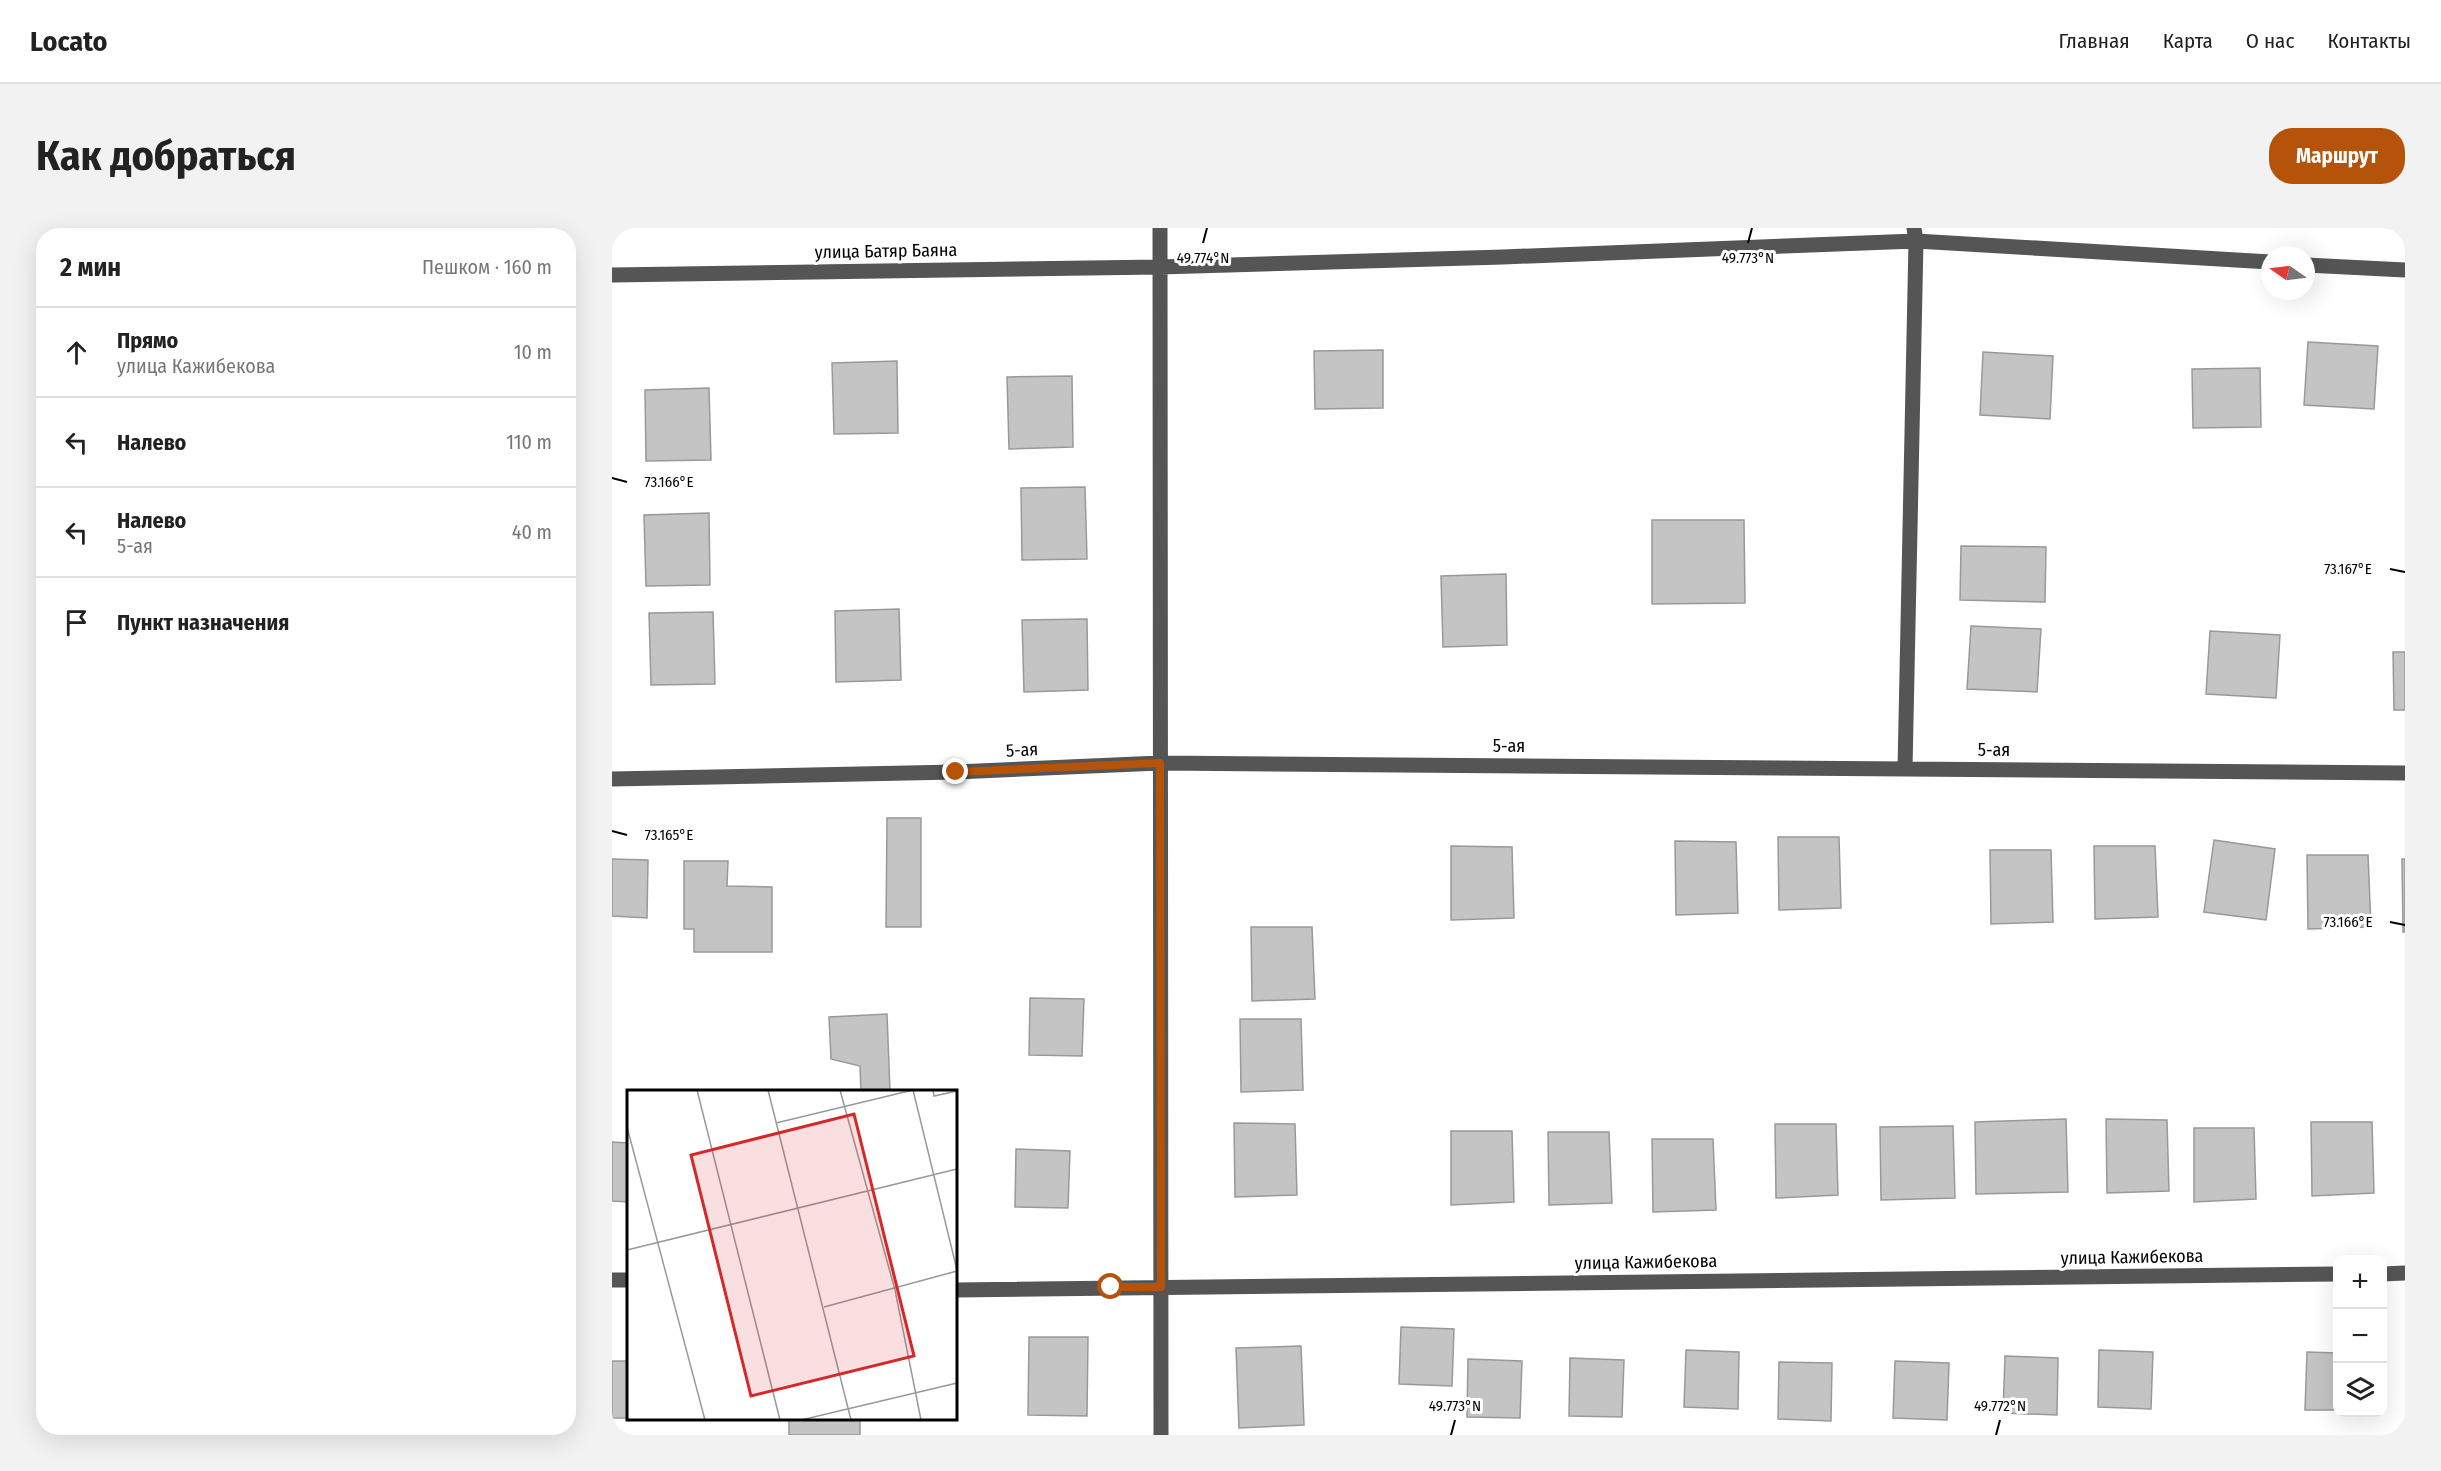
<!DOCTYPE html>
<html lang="ru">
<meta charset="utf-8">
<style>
body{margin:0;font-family:"Fira Sans Condensed",sans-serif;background:#f2f2f2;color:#222}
.controls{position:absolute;right:18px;bottom:18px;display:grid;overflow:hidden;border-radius:12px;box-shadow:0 6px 24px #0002}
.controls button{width:54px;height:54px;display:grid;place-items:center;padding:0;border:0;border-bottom:2px solid #e0e0e0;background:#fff;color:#222;font:30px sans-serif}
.compass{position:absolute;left:1649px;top:18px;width:54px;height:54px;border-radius:50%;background:#fff;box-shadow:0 6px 24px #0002;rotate:284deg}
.stop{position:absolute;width:18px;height:18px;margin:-14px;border:4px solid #b45309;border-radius:50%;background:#fff}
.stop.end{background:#b45309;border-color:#fff;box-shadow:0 2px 6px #0008}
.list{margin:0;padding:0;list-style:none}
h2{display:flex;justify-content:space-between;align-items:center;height:78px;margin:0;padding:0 24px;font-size:26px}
h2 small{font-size:20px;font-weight:400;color:#767676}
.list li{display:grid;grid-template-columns:39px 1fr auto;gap:18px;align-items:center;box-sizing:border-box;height:90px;padding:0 24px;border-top:2px solid #e0e0e0}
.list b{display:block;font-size:22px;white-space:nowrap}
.list p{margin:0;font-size:20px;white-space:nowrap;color:#767676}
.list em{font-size:20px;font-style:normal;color:#767676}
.icon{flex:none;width:33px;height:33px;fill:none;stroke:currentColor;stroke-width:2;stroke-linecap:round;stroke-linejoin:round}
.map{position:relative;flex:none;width:1793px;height:1207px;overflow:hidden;border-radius:24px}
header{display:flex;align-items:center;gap:36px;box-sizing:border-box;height:84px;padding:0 30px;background:#fff;border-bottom:2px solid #e0e0e0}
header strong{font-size:28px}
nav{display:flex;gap:33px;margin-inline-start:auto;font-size:21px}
.intro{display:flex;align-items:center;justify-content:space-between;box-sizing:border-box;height:144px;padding:0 36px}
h1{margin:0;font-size:42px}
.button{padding:15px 27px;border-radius:24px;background:#b45309;color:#fff;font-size:21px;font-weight:700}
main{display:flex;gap:36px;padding:0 36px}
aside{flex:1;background:#fff;border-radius:24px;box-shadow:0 6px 24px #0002}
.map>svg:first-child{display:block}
.building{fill:#c4c4c4;stroke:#999;stroke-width:1.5}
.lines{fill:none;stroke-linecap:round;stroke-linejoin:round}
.minor{stroke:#555;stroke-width:15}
.route{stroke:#b45309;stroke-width:8}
.ticks{fill:none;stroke:#000;stroke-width:2}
.labels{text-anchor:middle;stroke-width:6;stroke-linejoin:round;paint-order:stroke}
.street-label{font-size:18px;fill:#000;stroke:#fff}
.inset-road{fill:none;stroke:#999;stroke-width:1.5}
.view{fill:#d62828;fill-opacity:0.15;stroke:#d62828;stroke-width:3}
.inset-edge{fill:none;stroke:#000;stroke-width:3}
.ticks-label{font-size:15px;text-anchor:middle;fill:#000;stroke:#fff;stroke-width:6;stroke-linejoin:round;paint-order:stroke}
</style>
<header>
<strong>Locato</strong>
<nav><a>Главная</a><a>Карта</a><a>О нас</a><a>Контакты</a></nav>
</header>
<div class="intro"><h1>Как добраться</h1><a class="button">Маршрут</a></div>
<main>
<aside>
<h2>2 мин<small>Пешком · 160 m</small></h2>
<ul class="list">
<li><svg class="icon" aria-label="ahead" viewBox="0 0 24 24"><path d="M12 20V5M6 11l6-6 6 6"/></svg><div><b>Прямо</b><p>улица Кажибекова</p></div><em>10 m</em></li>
<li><svg class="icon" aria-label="left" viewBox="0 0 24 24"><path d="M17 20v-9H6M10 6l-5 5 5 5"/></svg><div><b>Налево</b></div><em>110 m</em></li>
<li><svg class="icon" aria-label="left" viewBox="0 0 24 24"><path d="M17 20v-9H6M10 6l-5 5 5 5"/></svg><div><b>Налево</b><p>5-ая</p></div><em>40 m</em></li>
<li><svg class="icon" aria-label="arrive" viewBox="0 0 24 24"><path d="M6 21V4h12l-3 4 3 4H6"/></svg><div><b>Пункт назначения</b></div></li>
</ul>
</aside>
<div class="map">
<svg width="1793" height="1207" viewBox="0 0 1793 1207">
<rect width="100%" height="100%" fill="#fff"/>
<path class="building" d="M1696,114l70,4 -4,63 -70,-4z
M771,122v58l-68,1 -1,-58z
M1371,124l70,4 -3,63 -70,-4z
M285,133l1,72 -64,1 -2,-71z
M1648,140l1,59 -68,1 -1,-59z
M460,148l1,71 -64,2 -2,-72z
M97,160l2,72 -65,1 -1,-71z
M473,259l2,72 -65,1 -1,-72z
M97,285l1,72 -64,1 -2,-71z
M1040,292h92l1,83 -93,1z
M1349,318l85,1 -1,55 -85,-2z
M894,346l1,71 -64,2 -2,-71z
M287,381l2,71 -65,2 -1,-71z
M101,384l2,72 -64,1 -2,-72z
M475,391l1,71 -64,2 -2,-72z
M1359,398l70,3 -4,63 -70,-3z
M1598,403l70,4 -4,63 -70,-4z
M1781,424h12v58h-11z
M275,590h34v109h-35z
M1166,609h61l2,71 -62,2z
M1602,612l61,9 -9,71 -62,-8z
M1063,613l61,1 2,71 -62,2z
M839,618l61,1 2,71 -63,2z
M1482,618h61l3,71 -63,2z
M1378,622h61l2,72 -62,2z
M1695,627h61l3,72 -63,2z
M0,631l36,1 -1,58 -35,-2z
M1790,631h3v73h-2z
M72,633h44l-1,25 45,1v65h-78v-23h-10z
M639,699h61l3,72 -63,2z
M418,770l54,1 -2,57 -53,-1z
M275,786l3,78h-29l-1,-26 -29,-7 -2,-42z
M628,791h61l2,71 -62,2z
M1454,891l2,73 -92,2 -1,-72z
M1494,891l61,1 2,71 -62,2z
M1699,894h61l2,71 -62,3z
M622,895l61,1 2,71 -62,2z
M1163,896h61l2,71 -62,3z
M1341,898l2,72 -74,2 -1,-73z
M1582,900h60l2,71 -62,3z
M839,903h61l2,71 -63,3z
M936,904h61l3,71 -63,2z
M1040,911h61l3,71 -63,2z
M0,914l16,1v59l-16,-1z
M404,921l54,2 -2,57 -53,-1z
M789,1099l53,2 -2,57 -53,-2z
M417,1109h59l-1,79 -59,-1z
M689,1118l3,79 -65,3 -3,-80z
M1074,1122l53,2 -1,57 -54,-2z
M1487,1122l54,2 -2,57 -53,-2z
M1695,1124l31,1v57h-33z
M1393,1128l53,2 -1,57 -54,-2z
M958,1130l54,2 -2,57 -53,-1z
M856,1131l54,2 -2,57 -53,-1z
M0,1133h16v57h-16z
M1283,1133l54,2 -2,57 -54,-2z
M1167,1134l53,1 -1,58 -53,-2z
M177,1190h71v17h-71z"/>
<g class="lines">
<path class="minor" d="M548,0l1,1207
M1694,37l99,5
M0,47l548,-8 343,-10 413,-16 354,21
M1293,541l11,-528 -2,-13
M0,551l344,-7 204,-9 1245,10
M1770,1046l23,-1
M0,1052h16
M344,1062l1382,-16"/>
</g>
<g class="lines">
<path class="route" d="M344,544l204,-9 1,524h-50"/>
</g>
<path class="ticks" d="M591,15l4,-15M1136,15l4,-15M0,250l15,4M1778,341l15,3M0,603l15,4M1778,694l15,3M839,1207l4,-15M1384,1207l4,-15"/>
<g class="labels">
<g class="street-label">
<text transform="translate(274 23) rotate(-1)" y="6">улица Батяр Баяна</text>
<text x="897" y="524">5-ая</text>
<text transform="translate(410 522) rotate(-3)" y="6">5-ая</text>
<text x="1382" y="528">5-ая</text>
<text transform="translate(1520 1029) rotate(-1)" y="6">улица Кажибекова</text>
<text transform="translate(1034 1034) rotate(-1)" y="6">улица Кажибекова</text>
</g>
</g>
<g transform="translate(15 862)">
<rect width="330" height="330" fill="#fff"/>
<path class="inset-road" d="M70,0l83,330M141,0l83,330M213,0l55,200 26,130M286,0l44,180M306,0l1,6 23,-5M149,33l137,-33M0,37l78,293M0,160l330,-81M197,217l133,-36M174,330l156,-37"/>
<path class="view" d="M227,24l60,242 -163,40 -60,-241z"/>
<rect width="330" height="330" class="inset-edge"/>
</g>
<g class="ticks-label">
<text x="591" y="35">49.774°N</text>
<text x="1136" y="35">49.773°N</text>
<text x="57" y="259">73.166°E</text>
<text x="1736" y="346">73.167°E</text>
<text x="57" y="612">73.165°E</text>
<text x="1736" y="699">73.166°E</text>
<text x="843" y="1183">49.773°N</text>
<text x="1388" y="1183">49.772°N</text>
</g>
</svg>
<div class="controls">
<button>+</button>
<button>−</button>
<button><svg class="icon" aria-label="layers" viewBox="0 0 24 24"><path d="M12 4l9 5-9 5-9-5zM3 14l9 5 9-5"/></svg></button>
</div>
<svg class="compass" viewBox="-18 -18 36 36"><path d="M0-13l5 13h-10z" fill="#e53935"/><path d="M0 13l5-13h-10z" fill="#767676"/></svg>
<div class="stop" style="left:499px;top:1059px"></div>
<div class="stop end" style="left:344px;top:544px"></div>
</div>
</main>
